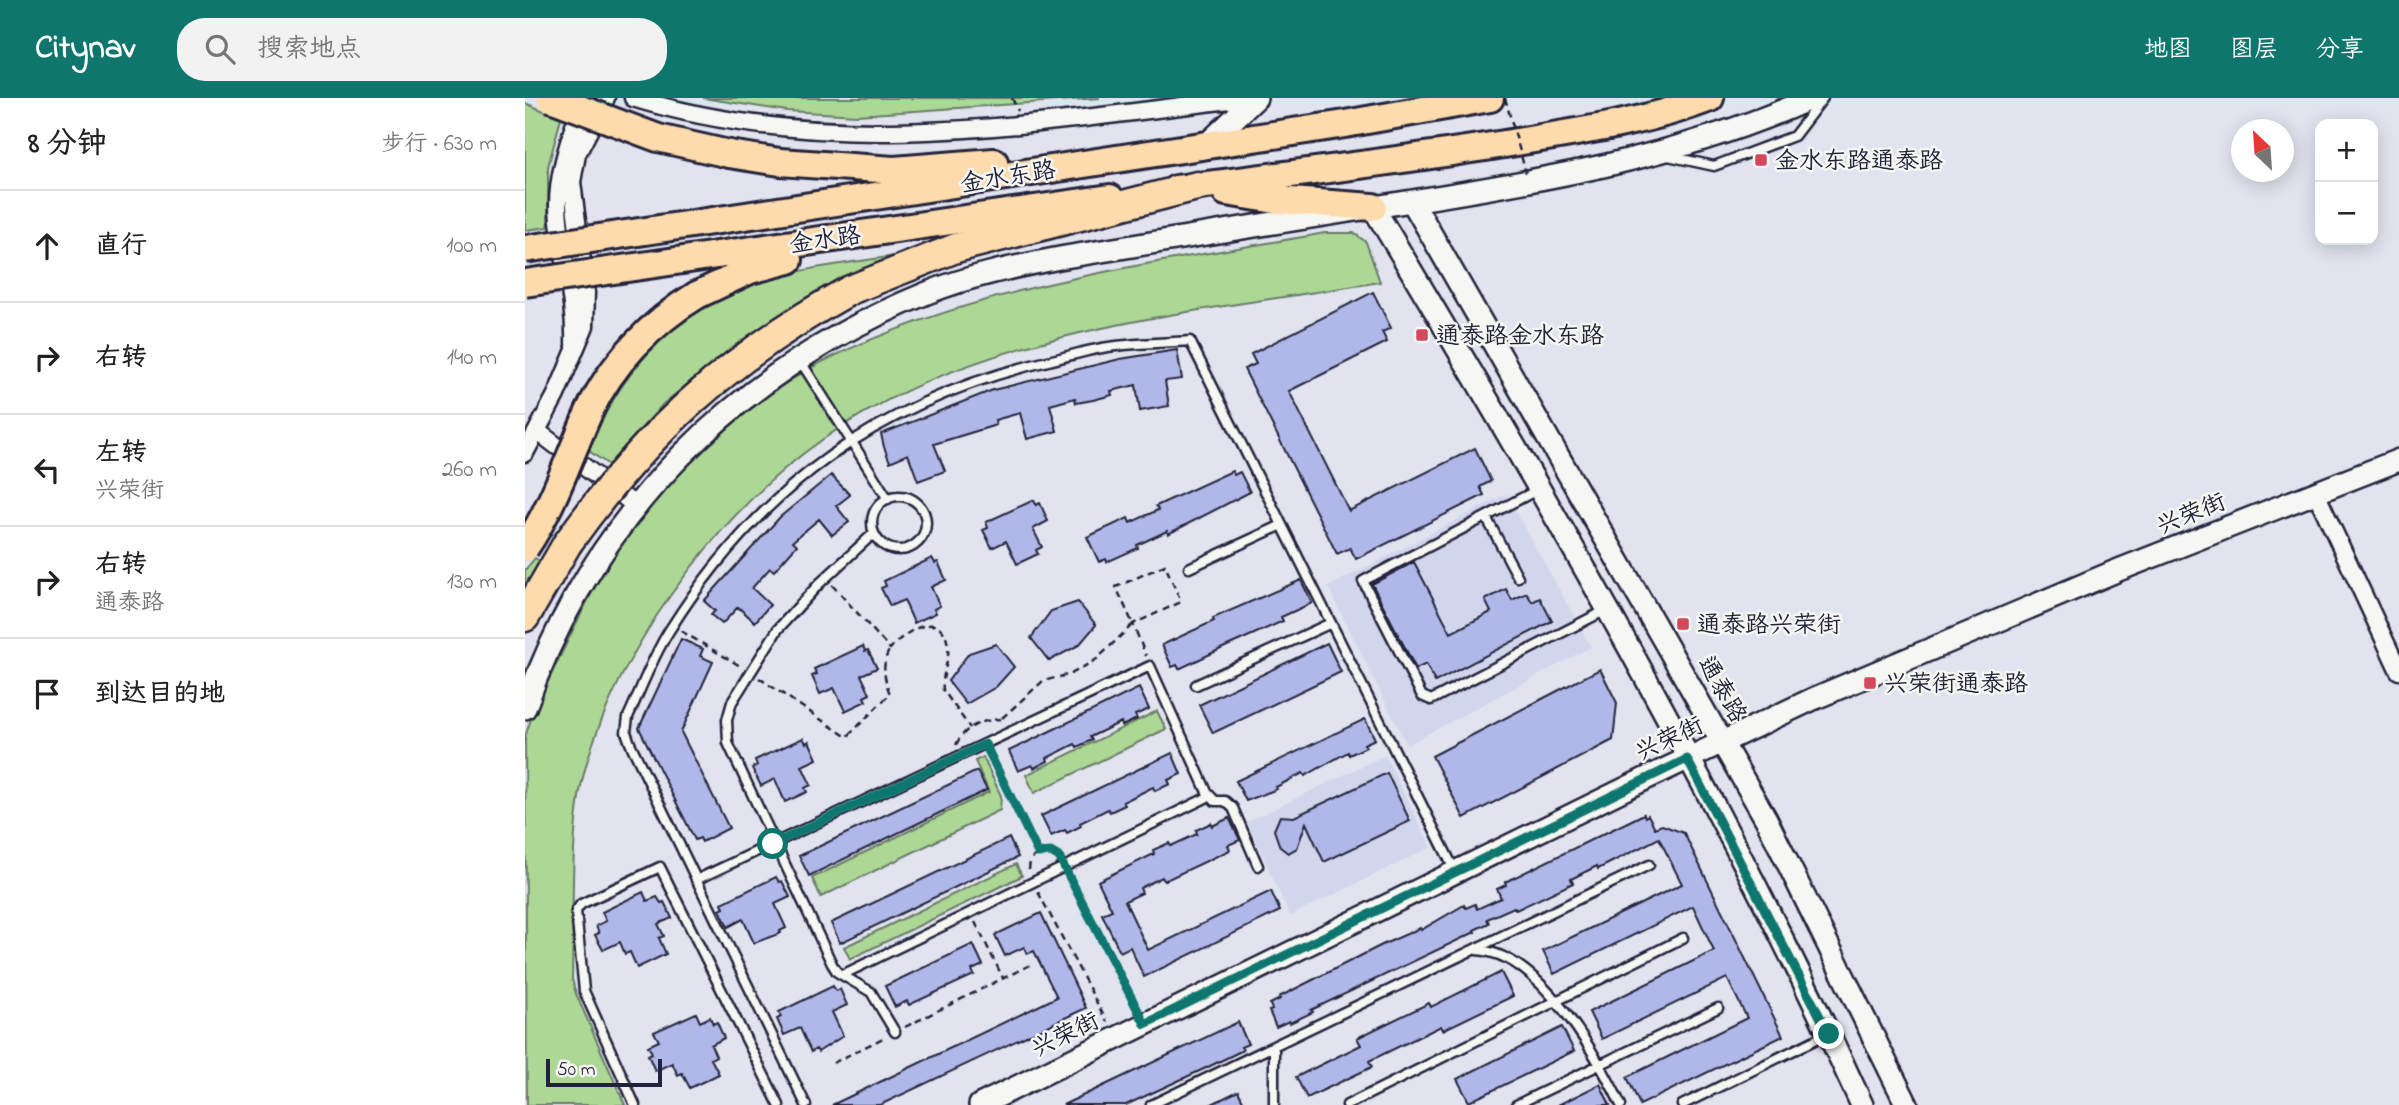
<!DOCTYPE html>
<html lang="zh">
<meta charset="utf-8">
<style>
body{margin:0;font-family:"Indie Flower","LXGW WenKai TC",sans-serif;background:#f2f2f2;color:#222}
.controls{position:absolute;right:21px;top:21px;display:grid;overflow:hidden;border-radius:14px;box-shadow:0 4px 18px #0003}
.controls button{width:63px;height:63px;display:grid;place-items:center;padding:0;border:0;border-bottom:2px solid #e0e0e0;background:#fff;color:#222;font:35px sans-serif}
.compass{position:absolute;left:1706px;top:21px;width:63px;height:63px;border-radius:50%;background:#fff;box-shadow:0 4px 18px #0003;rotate:335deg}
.scale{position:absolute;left:21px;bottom:18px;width:116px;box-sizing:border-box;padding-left:7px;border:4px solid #22223b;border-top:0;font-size:19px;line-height:24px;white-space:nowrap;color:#22223b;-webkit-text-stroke:5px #f6f6f2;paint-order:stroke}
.stop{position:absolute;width:21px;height:21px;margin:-16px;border:5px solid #0f766e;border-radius:50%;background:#fff}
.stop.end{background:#0f766e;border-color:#fff;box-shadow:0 2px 7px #0008}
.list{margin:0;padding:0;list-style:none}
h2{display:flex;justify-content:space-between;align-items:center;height:91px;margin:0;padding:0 28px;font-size:30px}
h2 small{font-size:23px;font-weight:400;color:#767676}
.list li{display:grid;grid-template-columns:46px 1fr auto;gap:21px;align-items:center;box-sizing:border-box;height:112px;padding:0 28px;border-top:2px solid #e0e0e0}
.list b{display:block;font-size:26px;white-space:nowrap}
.list p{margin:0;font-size:23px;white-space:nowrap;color:#767676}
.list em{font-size:23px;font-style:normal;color:#767676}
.icon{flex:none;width:38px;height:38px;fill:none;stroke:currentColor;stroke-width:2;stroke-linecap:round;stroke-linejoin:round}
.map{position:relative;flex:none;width:1874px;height:1007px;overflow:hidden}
header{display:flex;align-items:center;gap:42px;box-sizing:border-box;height:98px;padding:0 35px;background:#0f766e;color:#fff}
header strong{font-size:33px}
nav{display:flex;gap:38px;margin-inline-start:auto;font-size:24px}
.search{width:490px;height:63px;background:#f2f2f2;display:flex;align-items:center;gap:18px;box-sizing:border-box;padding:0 24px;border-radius:28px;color:#767676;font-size:26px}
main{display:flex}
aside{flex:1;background:#fff}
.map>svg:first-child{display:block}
.built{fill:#d2d6ed}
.green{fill:#add795;stroke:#687c68;stroke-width:2}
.building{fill:#b0b8e9;stroke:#22223b;stroke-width:2}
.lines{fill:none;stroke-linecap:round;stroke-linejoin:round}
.service-casing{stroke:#22223b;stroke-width:13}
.minor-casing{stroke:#22223b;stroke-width:21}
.tertiary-casing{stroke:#22223b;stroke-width:26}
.primary-casing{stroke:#22223b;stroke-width:32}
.trunk-casing{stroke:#22223b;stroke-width:33}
.path{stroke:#22223b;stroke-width:2.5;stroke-dasharray:7 5;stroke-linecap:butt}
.service{stroke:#f6f6f2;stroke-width:8}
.minor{stroke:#f6f6f2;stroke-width:16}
.tertiary{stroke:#f6f6f2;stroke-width:21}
.primary{stroke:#fedbac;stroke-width:26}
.trunk{stroke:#fedbac;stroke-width:28}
.primary-bridge-casing{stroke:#22223b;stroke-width:32;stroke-linecap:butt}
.trunk-bridge-casing{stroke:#22223b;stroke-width:33;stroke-linecap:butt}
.path-bridge{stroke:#22223b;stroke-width:2.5;stroke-dasharray:7 5;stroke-linecap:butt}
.primary-bridge{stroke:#fedbac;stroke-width:26}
.trunk-bridge{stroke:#fedbac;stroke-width:28}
.route{stroke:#0f766e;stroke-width:9}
.poi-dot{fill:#d1495b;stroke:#f6f6f2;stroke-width:2.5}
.labels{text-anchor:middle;stroke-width:5;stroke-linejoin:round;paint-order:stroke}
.poi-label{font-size:24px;fill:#22223b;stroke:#f6f6f2;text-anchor:start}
.street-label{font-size:24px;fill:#22223b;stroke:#f6f6f2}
</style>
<header>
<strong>Citynav</strong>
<div class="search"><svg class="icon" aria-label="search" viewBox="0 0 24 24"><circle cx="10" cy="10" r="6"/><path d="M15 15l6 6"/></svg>搜索地点</div>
<nav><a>地图</a><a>图层</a><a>分享</a></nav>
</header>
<main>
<aside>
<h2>8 分钟<small>步行 · 630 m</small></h2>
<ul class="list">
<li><svg class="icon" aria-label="ahead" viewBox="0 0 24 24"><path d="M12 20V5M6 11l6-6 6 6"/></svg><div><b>直行</b></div><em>100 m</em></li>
<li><svg class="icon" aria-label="right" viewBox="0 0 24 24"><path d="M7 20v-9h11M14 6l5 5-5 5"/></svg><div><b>右转</b></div><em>140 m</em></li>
<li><svg class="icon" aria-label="left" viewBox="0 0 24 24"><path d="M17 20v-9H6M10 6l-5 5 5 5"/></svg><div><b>左转</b><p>兴荣街</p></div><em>260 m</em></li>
<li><svg class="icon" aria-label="right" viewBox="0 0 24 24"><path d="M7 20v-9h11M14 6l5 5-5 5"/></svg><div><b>右转</b><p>通泰路</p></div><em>130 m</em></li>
<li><svg class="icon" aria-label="arrive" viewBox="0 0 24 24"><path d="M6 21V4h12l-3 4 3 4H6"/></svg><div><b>到达目的地</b></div></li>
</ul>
</aside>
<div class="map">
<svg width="1874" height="1007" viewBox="0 0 1874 1007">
<rect width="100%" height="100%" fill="#e1e3ef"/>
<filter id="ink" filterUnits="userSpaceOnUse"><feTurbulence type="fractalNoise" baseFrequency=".0143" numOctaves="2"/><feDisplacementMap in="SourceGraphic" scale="14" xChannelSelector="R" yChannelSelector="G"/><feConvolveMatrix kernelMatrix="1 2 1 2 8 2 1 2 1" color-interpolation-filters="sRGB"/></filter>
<g filter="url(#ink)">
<path class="built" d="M981,396l85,153 -184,98 -79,-158z
M860,657l46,92 -141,69 -43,-94z"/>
<path class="green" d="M178,0h397l-243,17 -70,-4z
M0,5l36,15 -13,49v60l-23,3z
M800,135h29l12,9 14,40c-186,31 -403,46 -561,160 -49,35 -93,80 -129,127 -46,59 -87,132 -106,204 -15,57 -10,145 -12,206l4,15 49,111h-98l-2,-368 9,-27c34,-68 63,-138 109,-199 18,-23 41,-44 63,-64 37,-34 78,-67 124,-89 154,-75 328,-95 495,-125z
M377,157l-81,36 -89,57 -69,56 -54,61 -20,-14c14,-38 32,-69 60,-99 72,-78 154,-82 253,-97z
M10,460l6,4 -16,28v-20z
M632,613l9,18 -132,64 -8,-18z
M458,659l18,39 -1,14 -179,87 -9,-19 177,-86 -14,-31z
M491,766l6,12 -172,83 -6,-12z"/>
<path class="building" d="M848,194l18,36 -9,4 5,10 -98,49 60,120 126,-63 16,33 -11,6 4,8 -128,64 -6,-11 -13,6 -93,-185 12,-5 -5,-10z
M652,252l5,29 -17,2 4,25 -29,5 -4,-26 -25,6 1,4 -19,5 -17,3 -1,-5 -25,7 7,26 -30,8 -7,-26 -25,7 1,5 -62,19 11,27 -27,10 -10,-27 -18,8 -6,-15 -3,-13 112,-44 127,-31z
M707,373l2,4 6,-3 10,20 -82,42 -1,-3 -30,14 1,3 -31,14 -1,-3 -7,3 -12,-25 41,-19 2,5 28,-13 -2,-4z
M306,377l19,20 -14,11 13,16 -17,13 -13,-16 -26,22 4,4 -23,26 -4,-3 -18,20 18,17 -15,17 -17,-15 -16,17 -11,-9 4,-4 -11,-10 76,-84z
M509,402l2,5 4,-2 8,18 -15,8 9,18 -6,3 2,4 -21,10 -11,-23 -14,7 -9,-18 5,-2 -2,-6z
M407,460l3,5 3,-1 8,18 -15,7 9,19 -6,3 2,4 -22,10 -10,-23 -14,6 -9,-18 5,-2 -2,-5z
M889,464l37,71 40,-21 -6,-12 21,-11 6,11 15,-7 5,9 8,-4 12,23 -117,61 -9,-18 -10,5 -44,-85z
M776,482l11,23 -31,14 2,4 -58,26 -46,22 -2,-4 -5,2 -10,-22 52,-24 -1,-3z
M553,504l18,23 -17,20 -30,16 -18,-23 20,-27z
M156,541l22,10 -3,7 13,6 -32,70 48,96 -27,14 -2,-4 -5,2 -56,-112z
M802,545l14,29 -128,61 -14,-28z
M471,546l18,23 -18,20 -30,17 -18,-23 21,-28z
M338,548l2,5 3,-1 9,18 -16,7 9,19 -6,3 2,4 -21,10 -11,-23 -14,6 -8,-18 5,-2 -3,-5z
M1075,571l17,34 -4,37 -149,78 -32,-62z
M614,590l10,21 -14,6 2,4 -15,7 -1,-4 -31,15 2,3 -15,7 -2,-3 -28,14 1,3 -14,7 -2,-3 -14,6 -9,-20z
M840,621l10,20 -11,5 2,3 -17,8 -1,-3 -43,24 -2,-3 -27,14 1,2 -31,12 -10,-20z
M278,640l3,5 3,-2 8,18 -15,7 9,19 -6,3 2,4 -22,10 -10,-23 -14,7 -9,-18 5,-3 -2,-5z
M647,655l9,21 -13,6 2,4 -15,7 -2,-4 -30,15 2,3 -15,7 -2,-3 -28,14 1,3 -14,7 -2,-3 -14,6 -10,-20z
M452,673l10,19 -178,86 -10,-20z
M862,675l23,48 -86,41 -18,-39 -9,25 -9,5 -8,-6 -6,-17 6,-14 14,1z
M1119,716l1,3 3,-2 7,13 7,-3 22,8 99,203 -143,69 -13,-28 120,-59 -20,-40 -125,61 -13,-27 125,-61 -21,-45 -139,68 -11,-23 139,-67 -23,-46 -61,31 -1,-3 -26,13 2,4 -57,27 -2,-3 -27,12 2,4 -15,7 1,2 -164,78 2,2 -23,11 -1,-2 -13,6 -7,-16 3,-1 -2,-6 10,-5 -1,-2 103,-52 38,-17 1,2 43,-25 2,3 9,-4 2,5 24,-11 -4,-9 9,-4 -1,-3z
M704,720l11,22 -12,5 2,5 -66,31 -2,-4 -22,11 2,5 -17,8 23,49 123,-59 9,20 -136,66 -14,-30 -10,5 -18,-38 10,-4 -14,-29 56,-27 -1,-4 16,-7 2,3 26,-12 -1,-4 15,-7 1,3z
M484,740l9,19 -178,86 -9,-20z
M251,779l3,5 3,-1 8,16 -15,7 11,24 -6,3 1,2 -27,10 -11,-24 -15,8 -8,-17 4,-2 -2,-5z
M118,794l4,9 10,-4 4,6 3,-1 8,16 -14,6 6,12 -5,2 7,16 -29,14 -7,-16 -5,2 -5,-12 -17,8 -8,-15 4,-2 -3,-7 10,-5 -4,-9z
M516,815l45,95 -206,97h-48l225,-108 -23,-46 -7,3 -3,-7 -19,9 -10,-21z
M448,846l10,21 -11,5 2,5 -65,30 -2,-4 -12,6 -10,-21z
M976,874l12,24 -70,34 -2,-4 -72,35 3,6 -65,31 -11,-21 65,-32 -4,-7 72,-35 2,4z
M308,888l3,5 4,-2 7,16 -15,7 11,24 -25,16 -2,-3 -5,3 -11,-24 -16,7 -7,-16 4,-2 -2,-5z
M171,915l4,9 10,-5 3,7 4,-2 7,16 -13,7 5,11 -5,3 8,15 -29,14 -8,-15 -4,2 -6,-12 -17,8 -7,-16 4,-2 -4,-7 11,-5 -5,-9z
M713,924l10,22 -7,3 2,3 -35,17 -82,38h-63z
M1037,929l12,24 -105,51 -12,-23z
M1075,986l10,21h-52z
M713,993l7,14h-35z"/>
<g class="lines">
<defs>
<path id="service" d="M1143,58l46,10 80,-30 29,-38
M276,264l87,137
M1012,392l-174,91 59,115 9,4 175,-90
M347 425a27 27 0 1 1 54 0a27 27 0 1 1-54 0Z
M961,419l32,60
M349,435l-55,51 -41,45 -46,73 -5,18 1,23 104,221 5,8 34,20 24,40
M664,470l93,-43
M671,587l135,-62
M171,782l454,-214 57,126 8,9h10l8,7 25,58
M951,852c63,2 120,104 145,155
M317,877l368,-179
M110,1007l-51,-114 -8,-80 5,-7 79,-37 119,238
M281,1007l-176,-362 -4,-11 2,-15c13,-28 24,-59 41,-86 91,-146 213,-231 379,-270 22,-5 45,-13 68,-15 24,-3 49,-3 74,-5l265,530
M626,1007l498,-240
M749,1007v-59
M822,1007l336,-167
M991,1007l202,-97
M1157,1007l145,-71"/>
<path id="minor" d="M108,0c202,62 407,25 612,0
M49,245c2,-46 -15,-92 -16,-138 0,-36 14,-71 24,-105
M12,333l99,75
M0,355l31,-58 29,-69 1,-34 -14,-110 5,-28 29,-56
M1790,393l84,180"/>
<path id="tertiary" d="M680,48l51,-48
M887,103l354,618 141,286
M848,109c175,291 347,589 489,898
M0,610c68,-194 212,-338 402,-415 44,-18 92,-27 138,-36 116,-19 231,-38 347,-56 138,-22 272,-45 400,-103
M455,1007l667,-327 166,-79 303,-128 283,-111"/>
<path id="primary" d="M204,56l51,8 114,8 100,-8
M651,91c108,-14 215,-27 322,-44 71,-12 144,-21 212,-47
M701,94l50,8 97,7
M194,122l626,-96 145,-26
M192,157l393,-57
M172,197l53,-25 39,-10"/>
<path id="trunk" d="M325,192l106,-42 241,-62
M0,519l42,-73"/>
</defs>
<use href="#service" class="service-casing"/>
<use href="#minor" class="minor-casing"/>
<use href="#tertiary" class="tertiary-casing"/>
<use href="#primary" class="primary-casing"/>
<use href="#trunk" class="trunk-casing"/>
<path class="path" d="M487,0l6,13
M307,487l58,64c14,-17 53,-43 58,-3 2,14 -7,29 -5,44l27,38
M156,533l61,36
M234,580l88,59 43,-43c-6,-15 -9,-31 0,-45
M477,620l41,-37 28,-7 26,-15 36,-35 -17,-37 49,-22 16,37 -48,22 13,32
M431,647c9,-19 26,-25 45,-26
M464,655l49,100
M504,772l1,-10c10,-9 16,-11 28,-3
M545,780l67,131
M513,794l69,130
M450,824l28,56
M380,929l127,-63
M308,965l50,-25"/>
<use href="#service" class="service"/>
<use href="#minor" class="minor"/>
<use href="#tertiary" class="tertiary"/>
<use href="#primary" class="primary"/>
<use href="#trunk" class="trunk"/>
<defs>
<path id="primary-bridge" d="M26,0l107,40 71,16
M0,151l194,-29
M0,185l192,-28
M0,450c29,-43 43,-89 64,-136 22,-48 63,-90 108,-117"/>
<path id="trunk-bridge" d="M42,446c80,-113 161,-186 283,-254"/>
</defs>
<use href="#primary-bridge" class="primary-bridge-casing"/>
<use href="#trunk-bridge" class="trunk-bridge-casing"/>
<path class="path-bridge" d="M980,0l21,75"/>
<use href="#primary-bridge" class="primary-bridge"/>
<use href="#trunk-bridge" class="trunk-bridge"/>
</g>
</g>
<g class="lines" filter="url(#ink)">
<path class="route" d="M248,746l212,-100 53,109 13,-1 8,5 86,167 542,-265 142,275"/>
</g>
<g class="poi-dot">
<rect x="1229" y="55" width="14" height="14" rx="3.5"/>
<rect x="890" y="230" width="14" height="14" rx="3.5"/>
<rect x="1151" y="519" width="14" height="14" rx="3.5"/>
<rect x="1338" y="578" width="14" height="14" rx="3.5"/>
</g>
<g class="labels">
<g class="poi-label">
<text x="1250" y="70">金水东路通泰路</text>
<text x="911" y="245">通泰路金水东路</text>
<text x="1172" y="534">通泰路兴荣街</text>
<text x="1359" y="593">兴荣街通泰路</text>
</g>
<g class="street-label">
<text transform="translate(483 78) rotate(-9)" y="8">金水东路</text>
<text transform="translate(300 141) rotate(-8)" y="8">金水路</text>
<text transform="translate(1666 415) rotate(-22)" y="8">兴荣街</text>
<text transform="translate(1198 591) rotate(60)" y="8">通泰路</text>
<text transform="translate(1144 640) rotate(-25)" y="8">兴荣街</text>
<text transform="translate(540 936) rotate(-26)" y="8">兴荣街</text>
</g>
</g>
</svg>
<div class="controls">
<button>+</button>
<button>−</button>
</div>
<svg class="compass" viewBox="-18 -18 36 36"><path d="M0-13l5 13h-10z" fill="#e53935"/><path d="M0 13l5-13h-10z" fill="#767676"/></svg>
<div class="scale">50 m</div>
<div class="stop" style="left:248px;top:746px"></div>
<div class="stop end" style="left:1304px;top:936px"></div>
</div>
</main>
